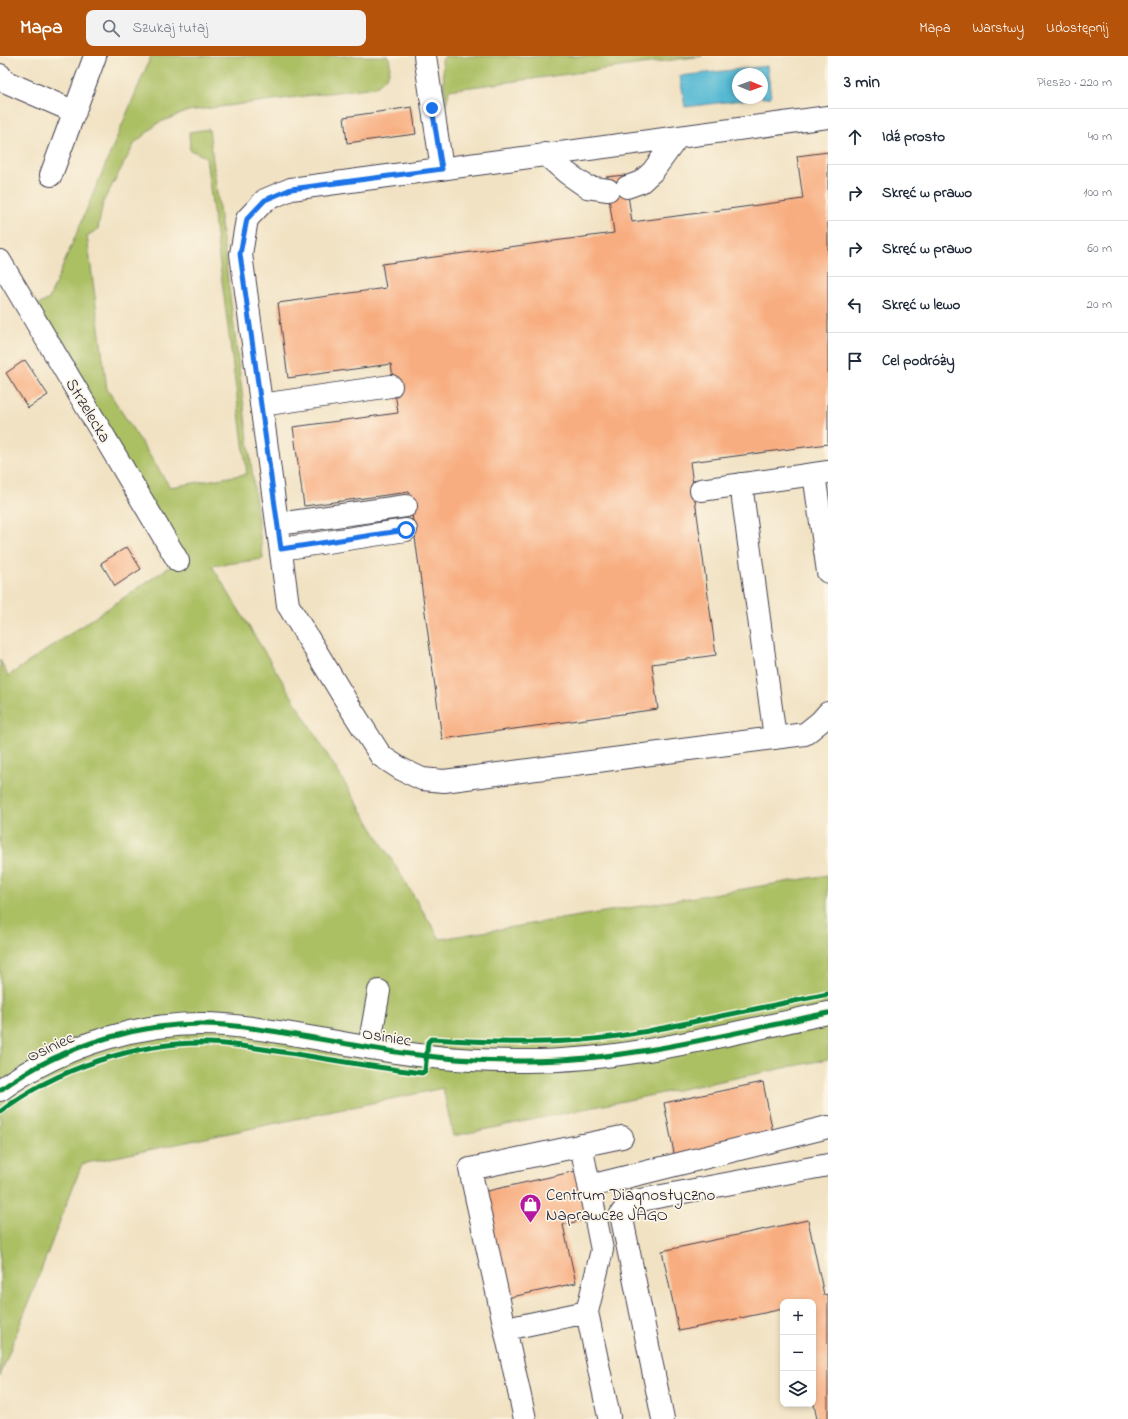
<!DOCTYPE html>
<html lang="pl">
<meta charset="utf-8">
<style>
body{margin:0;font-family:"Indie Flower",sans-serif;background:#f2f2f3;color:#1f2937}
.controls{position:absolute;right:12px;bottom:12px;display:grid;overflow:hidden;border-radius:8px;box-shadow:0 2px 6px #0003}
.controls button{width:36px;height:36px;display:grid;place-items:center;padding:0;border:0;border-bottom:1px solid #e0e1e3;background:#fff;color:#1f2937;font:20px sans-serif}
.compass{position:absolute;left:732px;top:12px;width:36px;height:36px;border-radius:50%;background:#fff;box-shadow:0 2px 6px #0003;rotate:91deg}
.stop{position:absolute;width:12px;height:12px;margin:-9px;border:3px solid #1a73e8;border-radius:50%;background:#fff}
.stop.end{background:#1a73e8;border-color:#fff;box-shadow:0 1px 4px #0008}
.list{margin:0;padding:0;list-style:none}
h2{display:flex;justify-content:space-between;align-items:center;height:52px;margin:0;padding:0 16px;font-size:17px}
h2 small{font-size:13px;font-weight:400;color:#747a83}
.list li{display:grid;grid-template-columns:26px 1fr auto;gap:12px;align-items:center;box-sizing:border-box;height:56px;padding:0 16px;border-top:1px solid #e0e1e3}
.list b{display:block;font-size:15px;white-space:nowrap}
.list em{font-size:13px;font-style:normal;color:#747a83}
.icon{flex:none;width:22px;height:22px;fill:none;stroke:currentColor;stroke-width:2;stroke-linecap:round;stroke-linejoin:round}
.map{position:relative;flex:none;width:828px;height:1363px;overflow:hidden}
header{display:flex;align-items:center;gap:24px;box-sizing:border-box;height:56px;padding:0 20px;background:#b45309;color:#fff}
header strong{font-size:19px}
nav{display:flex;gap:22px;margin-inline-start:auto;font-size:14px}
.search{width:280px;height:36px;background:#f2f2f3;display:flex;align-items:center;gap:10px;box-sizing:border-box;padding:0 14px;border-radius:8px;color:#747a83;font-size:15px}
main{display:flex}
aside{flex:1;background:#fff}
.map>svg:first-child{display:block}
.green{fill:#abbf63;stroke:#66704f}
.water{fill:#55b9d3;stroke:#3c6e87}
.building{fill:#f8ad80}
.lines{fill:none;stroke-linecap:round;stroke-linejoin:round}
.minor-casing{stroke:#413f4f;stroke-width:24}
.minor{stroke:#fff;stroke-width:22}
.cycleway-casing{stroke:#fcf5e5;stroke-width:8}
.cycleway{stroke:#00873e;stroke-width:5}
.route{stroke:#1a73e8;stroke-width:5}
.labels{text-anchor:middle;stroke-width:3.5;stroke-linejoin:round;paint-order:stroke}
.street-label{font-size:17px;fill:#22223b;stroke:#fcf5e5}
.poi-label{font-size:17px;fill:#22223b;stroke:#fcf5e5;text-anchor:start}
</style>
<header>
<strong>Mapa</strong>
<div class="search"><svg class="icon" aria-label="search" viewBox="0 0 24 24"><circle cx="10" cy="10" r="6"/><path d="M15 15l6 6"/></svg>Szukaj tutaj</div>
<nav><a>Mapa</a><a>Warstwy</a><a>Udostępnij</a></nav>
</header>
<main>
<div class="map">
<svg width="828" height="1363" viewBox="0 0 828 1363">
<rect width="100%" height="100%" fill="#fcf5e5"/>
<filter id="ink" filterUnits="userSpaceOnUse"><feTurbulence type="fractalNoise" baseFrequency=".025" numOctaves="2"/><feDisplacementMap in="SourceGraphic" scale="8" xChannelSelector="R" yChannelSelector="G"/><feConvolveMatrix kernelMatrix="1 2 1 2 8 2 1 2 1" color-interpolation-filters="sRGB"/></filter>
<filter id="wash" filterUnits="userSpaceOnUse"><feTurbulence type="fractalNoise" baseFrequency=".012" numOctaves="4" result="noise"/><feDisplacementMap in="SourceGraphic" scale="16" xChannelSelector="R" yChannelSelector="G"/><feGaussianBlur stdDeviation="0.9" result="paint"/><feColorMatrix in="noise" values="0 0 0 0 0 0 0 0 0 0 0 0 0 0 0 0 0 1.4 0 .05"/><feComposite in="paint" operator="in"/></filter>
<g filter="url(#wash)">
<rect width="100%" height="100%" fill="#f1e2c3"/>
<path class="green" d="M151,0h237c6,15 -2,23 -13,31l-187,24 -30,12 -23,20 -32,59 -5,27 -11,7 20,153 63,98 77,-13 -41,-317 -16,-7 -1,-18 20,-3 54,430 -51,7 228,373 388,-64v184l-375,77 -10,-48 -361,76 -82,212v-716l8,16 170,-115 -142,-255 13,-7z
M445,0h257l-253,34 -3,17 -4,-47z"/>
<path class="water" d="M767,10l4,31 -9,1v-24h-24v24h21l-74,9 -5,-31z"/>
<g id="blocks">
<path class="building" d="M412,51l4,27 -69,9 -3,-26z
M828,96v292l-138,18 26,193 -64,9 6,45 -216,30 -33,-247 -105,14 -11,-79 105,-14 -7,-49 -103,14 -10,-75 108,-15 -4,-24 232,-31 -8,-56 19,-2 7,47 171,-23 -6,-43z
M25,304l23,35 -20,13 -22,-35z
M127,491l14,22 -26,17 -14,-23z
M763,1026l11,56 -99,20 -11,-55z
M576,1115l11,48 -24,6 13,58 -69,15 -24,-106z
M808,1164l16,75 4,-1v125h-11l-4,-19v-98h-30v7l-104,22 -17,-80z"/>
</g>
</g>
<g filter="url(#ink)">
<use href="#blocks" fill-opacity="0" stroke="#413f4f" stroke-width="1"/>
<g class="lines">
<defs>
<path id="minor" d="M425,0l17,113
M0,19l4,6 71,31
M828,61l-537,72 -26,11 -18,19 -6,35 47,351 60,99 33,52 20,13 21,10 22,2 361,-47 16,-13 7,-8
M545,98l22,19 20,14 21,3
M51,119l44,-119
M627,131l14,-5 12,-11 24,-33
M0,205l178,300
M261,349l130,-19
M814,418l14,98
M741,428l34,254
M701,434l127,-18
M278,468l128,-18
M281,493l125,-19
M369,991l10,-56
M0,1034c64,-46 146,-71 225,-65 68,6 134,24 202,31 30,4 64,5 94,5 104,1 206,-27 307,-48
M590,1130l238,-59
M587,1256l22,105
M506,1273l81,-17 15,-62 -21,-105
M525,1363l-55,-250 152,-32
M663,1363l-42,-205 9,-12 198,-37"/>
</defs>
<use href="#minor" class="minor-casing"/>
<use href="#minor" class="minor"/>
<defs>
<path id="cycleway" d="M0,1034c64,-46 146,-71 225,-65 68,6 134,24 202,31 30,4 64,5 94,5 104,1 206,-27 307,-48
M0,1056c55,-43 138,-71 209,-69 29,1 58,7 87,11 42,7 84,14 126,19l3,-2 3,-29 3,-3c46,3 92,5 137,2 44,-2 87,-11 129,-20 44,-9 87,-18 131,-27"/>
</defs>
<use href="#cycleway" class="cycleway-casing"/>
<use href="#cycleway" class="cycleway"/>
</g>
</g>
<g class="lines" filter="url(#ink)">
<path class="route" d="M406,474l-125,19 -41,-295 7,-35 18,-19 26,-11 151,-20 -10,-61"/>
</g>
<defs>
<symbol id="shop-pin" viewBox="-11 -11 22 30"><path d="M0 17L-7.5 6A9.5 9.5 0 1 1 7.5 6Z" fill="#b5179e" stroke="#fcf5e5"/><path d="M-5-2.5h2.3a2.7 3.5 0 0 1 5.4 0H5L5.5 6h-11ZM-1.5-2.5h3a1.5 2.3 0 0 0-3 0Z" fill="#fff"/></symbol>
</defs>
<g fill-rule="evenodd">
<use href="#shop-pin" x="518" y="1136" width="25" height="34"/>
</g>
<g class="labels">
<g class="street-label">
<text transform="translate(89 354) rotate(59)" y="6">Strzelecka</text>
<text transform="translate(387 980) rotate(9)" y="6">Osiniec</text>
<text transform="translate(50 990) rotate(-25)" y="6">Osiniec</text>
</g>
<g class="poi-label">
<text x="546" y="1144">Centrum Diagnostyczno<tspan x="546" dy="20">Naprawcze JAGO</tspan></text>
</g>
</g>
</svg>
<div class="controls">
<button>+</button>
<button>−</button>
<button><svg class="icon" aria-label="layers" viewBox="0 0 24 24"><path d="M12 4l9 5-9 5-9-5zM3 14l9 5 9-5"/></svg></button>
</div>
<svg class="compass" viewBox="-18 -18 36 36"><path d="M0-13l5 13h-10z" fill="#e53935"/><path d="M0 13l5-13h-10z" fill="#747a83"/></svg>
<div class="stop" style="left:406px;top:474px"></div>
<div class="stop end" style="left:432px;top:52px"></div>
</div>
<aside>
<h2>3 min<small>Pieszo · 220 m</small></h2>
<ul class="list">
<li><svg class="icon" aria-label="ahead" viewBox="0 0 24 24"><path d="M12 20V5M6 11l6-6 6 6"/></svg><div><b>Idź prosto</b></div><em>40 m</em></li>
<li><svg class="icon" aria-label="right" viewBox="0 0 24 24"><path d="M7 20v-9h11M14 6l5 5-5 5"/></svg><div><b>Skręć w prawo</b></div><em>100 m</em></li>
<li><svg class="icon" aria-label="right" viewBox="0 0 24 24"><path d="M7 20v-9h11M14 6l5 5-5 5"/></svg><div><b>Skręć w prawo</b></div><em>60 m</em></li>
<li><svg class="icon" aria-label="left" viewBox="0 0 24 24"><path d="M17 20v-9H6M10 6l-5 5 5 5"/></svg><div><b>Skręć w lewo</b></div><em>20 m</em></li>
<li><svg class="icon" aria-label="arrive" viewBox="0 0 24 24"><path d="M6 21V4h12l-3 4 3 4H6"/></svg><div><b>Cel podróży</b></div></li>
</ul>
</aside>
</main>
